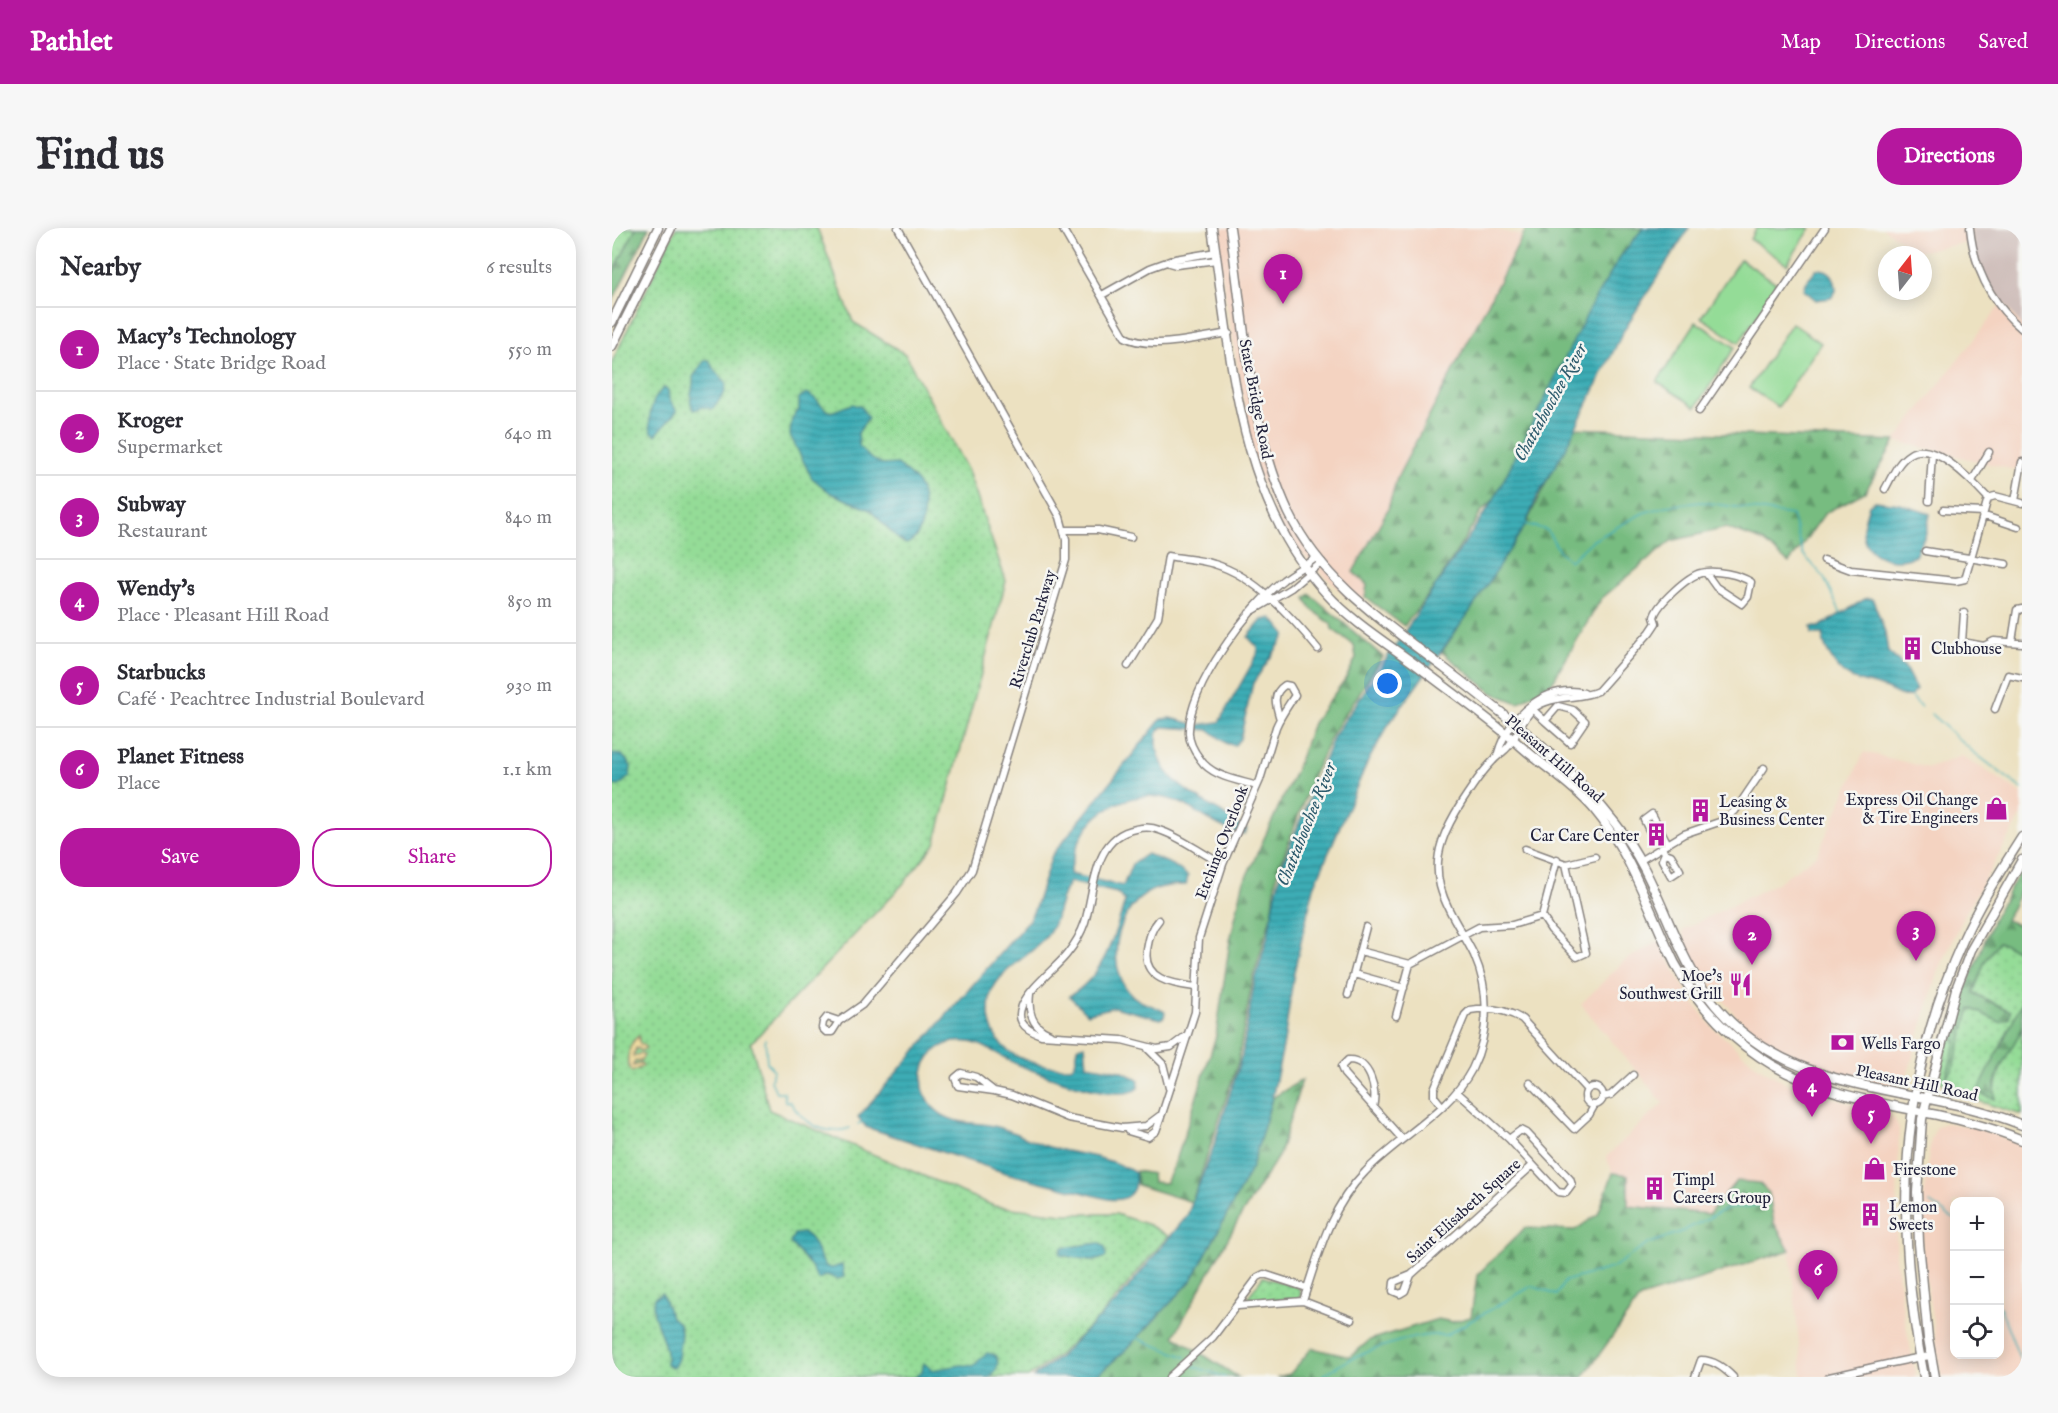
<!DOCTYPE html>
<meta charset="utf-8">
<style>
body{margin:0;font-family:"IM FELL English",serif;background:#f7f7f7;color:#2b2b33}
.controls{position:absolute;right:18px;bottom:18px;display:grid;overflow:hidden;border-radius:12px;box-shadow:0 3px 15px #0003}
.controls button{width:54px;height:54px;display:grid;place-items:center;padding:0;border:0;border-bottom:2px solid #e1e1e2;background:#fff;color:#2b2b33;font:30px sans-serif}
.compass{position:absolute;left:1266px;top:18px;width:54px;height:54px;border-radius:50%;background:#fff;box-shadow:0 3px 15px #0003;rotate:17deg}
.you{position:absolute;left:776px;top:456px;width:21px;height:21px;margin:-15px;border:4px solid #fff;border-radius:50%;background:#1a73e8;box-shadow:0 0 0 9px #1a73e833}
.badge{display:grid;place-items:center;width:39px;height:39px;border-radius:50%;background:#b5179e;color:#fff;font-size:20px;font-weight:700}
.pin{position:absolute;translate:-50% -50px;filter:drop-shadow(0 2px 3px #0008)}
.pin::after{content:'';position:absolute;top:32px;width:21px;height:18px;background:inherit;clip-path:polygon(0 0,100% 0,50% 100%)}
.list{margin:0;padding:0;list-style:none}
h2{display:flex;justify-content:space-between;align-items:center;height:78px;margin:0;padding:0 24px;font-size:26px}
h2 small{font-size:20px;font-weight:400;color:#7c7c81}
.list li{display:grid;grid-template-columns:39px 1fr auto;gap:18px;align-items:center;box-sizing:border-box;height:84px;padding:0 24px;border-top:2px solid #e1e1e2}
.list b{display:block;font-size:22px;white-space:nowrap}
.list p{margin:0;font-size:20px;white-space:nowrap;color:#7c7c81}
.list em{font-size:20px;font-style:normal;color:#7c7c81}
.actions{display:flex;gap:12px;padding:18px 24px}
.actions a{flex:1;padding:14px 0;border:2px solid #b5179e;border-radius:24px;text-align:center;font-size:21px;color:#b5179e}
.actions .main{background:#b5179e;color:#fff}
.icon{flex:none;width:33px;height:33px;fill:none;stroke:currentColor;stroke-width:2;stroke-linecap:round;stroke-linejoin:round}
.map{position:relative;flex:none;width:1410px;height:1149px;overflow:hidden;border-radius:24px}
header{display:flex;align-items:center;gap:36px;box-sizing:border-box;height:84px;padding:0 30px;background:#b5179e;color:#fff}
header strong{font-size:28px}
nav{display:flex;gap:33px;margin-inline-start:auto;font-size:21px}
.intro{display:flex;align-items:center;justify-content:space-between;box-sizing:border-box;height:144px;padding:0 36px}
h1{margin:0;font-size:42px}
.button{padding:15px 27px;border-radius:24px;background:#b5179e;color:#fff;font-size:21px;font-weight:700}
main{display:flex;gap:36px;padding:0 36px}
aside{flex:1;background:#fff;border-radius:24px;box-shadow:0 3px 15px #0003}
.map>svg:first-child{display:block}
.built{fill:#f4d3c1;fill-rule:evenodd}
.industrial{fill:#d0c0bc}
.grass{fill:url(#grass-dots);stroke:#5b7f69;stroke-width:1.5}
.forest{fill:url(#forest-firs);stroke:#4c6f5e;stroke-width:1.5}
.sand{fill:url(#sand-dots);stroke:#887e6c;stroke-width:1.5}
.garden{fill:#94dc97;stroke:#5b7f69;stroke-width:1.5}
.water{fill:url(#water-rules);stroke:#2f6878;stroke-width:1.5}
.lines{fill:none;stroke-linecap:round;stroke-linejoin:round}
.stream{stroke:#3cadb6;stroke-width:1.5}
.minor-casing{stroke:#87827e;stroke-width:9}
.highway-casing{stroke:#87827e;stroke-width:11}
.minor{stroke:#fff;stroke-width:6}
.highway{stroke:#fff;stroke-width:8}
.labels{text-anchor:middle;stroke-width:5;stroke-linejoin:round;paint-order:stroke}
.street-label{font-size:16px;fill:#22223b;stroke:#f6f6f2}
.poi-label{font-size:16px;fill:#22223b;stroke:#f6f6f2;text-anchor:start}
.water-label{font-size:18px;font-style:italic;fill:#2c5a6c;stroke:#f6f6f2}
</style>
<header>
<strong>Pathlet</strong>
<nav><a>Map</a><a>Directions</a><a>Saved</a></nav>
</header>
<div class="intro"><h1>Find us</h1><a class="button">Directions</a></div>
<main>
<aside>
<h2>Nearby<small>6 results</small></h2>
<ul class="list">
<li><span class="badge">1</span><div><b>Macy's Technology</b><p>Place · State Bridge Road</p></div><em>550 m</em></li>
<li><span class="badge">2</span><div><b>Kroger</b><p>Supermarket</p></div><em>640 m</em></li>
<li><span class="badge">3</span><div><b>Subway</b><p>Restaurant</p></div><em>840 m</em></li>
<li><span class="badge">4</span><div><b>Wendy's</b><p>Place · Pleasant Hill Road</p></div><em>850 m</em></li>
<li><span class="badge">5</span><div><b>Starbucks</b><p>Café · Peachtree Industrial Boulevard</p></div><em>930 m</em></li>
<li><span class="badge">6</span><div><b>Planet Fitness</b><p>Place</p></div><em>1.1 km</em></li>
</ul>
<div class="actions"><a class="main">Save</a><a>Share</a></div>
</aside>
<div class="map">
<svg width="1410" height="1149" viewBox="0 0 1410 1149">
<defs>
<pattern id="grass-dots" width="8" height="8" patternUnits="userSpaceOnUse" patternTransform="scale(1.5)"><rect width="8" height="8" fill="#94dc97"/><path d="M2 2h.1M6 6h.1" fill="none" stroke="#7fbc83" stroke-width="1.8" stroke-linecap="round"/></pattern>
<pattern id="forest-firs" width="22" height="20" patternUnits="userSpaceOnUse" patternTransform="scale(1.5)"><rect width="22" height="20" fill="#77bc80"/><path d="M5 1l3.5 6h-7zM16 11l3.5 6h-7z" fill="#61986a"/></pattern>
<pattern id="sand-dots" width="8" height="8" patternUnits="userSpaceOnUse" patternTransform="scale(1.5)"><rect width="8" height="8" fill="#eeda9e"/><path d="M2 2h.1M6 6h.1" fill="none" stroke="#ccbb89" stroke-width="1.8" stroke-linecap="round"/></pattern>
<pattern id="water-rules" width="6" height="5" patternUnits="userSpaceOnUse" patternTransform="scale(1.5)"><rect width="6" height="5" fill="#3cadb6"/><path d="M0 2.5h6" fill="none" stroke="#328c95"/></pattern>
</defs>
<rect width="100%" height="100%" fill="#f6f6f2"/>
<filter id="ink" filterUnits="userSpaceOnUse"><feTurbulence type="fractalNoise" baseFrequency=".0167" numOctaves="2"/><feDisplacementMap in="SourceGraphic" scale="12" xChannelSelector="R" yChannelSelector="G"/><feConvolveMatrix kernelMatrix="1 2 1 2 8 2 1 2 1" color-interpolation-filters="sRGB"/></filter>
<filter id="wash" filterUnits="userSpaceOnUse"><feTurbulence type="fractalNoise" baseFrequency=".008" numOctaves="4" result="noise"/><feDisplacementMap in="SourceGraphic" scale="24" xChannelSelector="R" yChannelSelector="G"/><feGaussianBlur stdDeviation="1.35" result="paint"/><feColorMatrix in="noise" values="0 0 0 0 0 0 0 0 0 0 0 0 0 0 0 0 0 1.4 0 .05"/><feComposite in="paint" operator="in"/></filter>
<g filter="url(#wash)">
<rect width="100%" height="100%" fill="#ece1c1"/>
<path class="built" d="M602,0h274l35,8 -126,242 -9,31 -35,62 14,14 -2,12 -18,1 -63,-62 -30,-72z
M1271,0h88l1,14 -56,10z
M1390,75l20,23v146l-127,-31z
M1252,524l65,16 33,-12 60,37v22l-56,97 -27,58 -32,106 -11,10 -63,-11 -29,-11 -30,-17 -34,-27 -23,-27 -29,-44 -6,-19 95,-47 40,-28z
M1047,713l31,57 22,29 48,41 33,19 94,27 8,6 4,8 -3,127 6,49 14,73h-114l-12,-127 -16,-27 -5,-30 -33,-11 -27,32 -81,-8v-31l-15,-2 -7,-16 57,-54 -82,-99 43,-43z
M1334,895l29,4 47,18v232h-80l-20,-121 2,-66 7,-51 6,-13zM1342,974h46v152h-46z"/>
<path class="industrial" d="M1359,0h51v98l-45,-56z"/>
<path class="grass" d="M0,0h24l-24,47z
M64,0h141l36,94 52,32 63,117 38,110 -71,263 -32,40 -152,159 18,67 225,96 69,8h53l33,11 19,11 -69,82 -41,37 -30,22h-416v-1015z
M1386,714l24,10v50l-44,90 17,7c-1,-27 14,-47 27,-70v86l-69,-22 -13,-13 9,-48 7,10 -9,35 23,-69 30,14 10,-11 -37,-18 12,-32z
M651,1049l36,11 2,7 -4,4 -48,3 -2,-4z"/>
<path class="forest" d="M24,0h13l-37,74v-27z
M915,0h116l-130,253 -31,30 -46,74 -32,41 -39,-29 2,-12 -14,-13 35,-63 9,-31z
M961,200l322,13 -30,51 -40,21 -36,50 -27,-22 -36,-13 -55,13 -70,58 -49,84 -34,20 -25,-10 -51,-41 84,-128z
M698,366l73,63 -50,76 -21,45 -36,99 -3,32 -21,74 -14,79 -46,140 -55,-17 -1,-14 16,3 1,8 13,1 9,-19 41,-128 14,-95 13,-57 54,-117 16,-44 33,-45 10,-20 -2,-13 -22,-16 -1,-5 -20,-15 -6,-11z
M1410,640v20l-16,32 16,6v26l-24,-10 -13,19 -12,32 37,18 -1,7 -9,4 -30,-14 -17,62 -7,8 10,-36 -7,-10 44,-113z
M1410,774v27l-23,41 -4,13v16l-17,-7z
M690,852l-23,75 -39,62 -66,119 64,41h-143l31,-27 66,-70 60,-113 20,-69z
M1001,945l15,2v31l81,8 27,-33 23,2 10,10 5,30 16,27 -150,48 -57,79h-306l13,-3 22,-26 38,9 20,-17 68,-21 14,3 19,-5 6,-42 48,-47 50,2 23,-16z"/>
<path class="sand" d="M27,808v6l7,6 -5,3 -5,-3 -3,9 8,-4 3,3 -4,5h-5l-2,5 8,-3 2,3 -11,6c-9,-10 -2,-31 7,-36z"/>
<path class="garden" d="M1145,0h54l-24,36 -37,-25z
M1128,31l38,25 -39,59 -38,-26z
M1084,94l39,25 -39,60 -39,-25z
M1180,95l29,20 -43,64 -29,-19z"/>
<path class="water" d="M1031,0h46l-64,100 -61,123 -27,46 -11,27 -55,86 -82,114 -22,39 -53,124 -20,85 -10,70 -12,56 -20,69 -60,113 -66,70 -31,27h-62l27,-21 57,-55 70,-85 26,-68 29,-93 12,-71 14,-49 13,-67 53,-132 159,-235 101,-201 26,-43z
M1204,41c15,-1 20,9 20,22l-5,7 -15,2 -12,-10 2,-7z
M93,132h4l5,10 12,12 -1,10 -12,17 -11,-2 -8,3c-8,-10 1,-22 -1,-33z
M52,160l4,2 1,9 8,12 -21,24 -5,-4c-4,-13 1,-34 13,-43z
M194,165c12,3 14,15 25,19l21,-8 9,3 7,11 -10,15 1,13 11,12 13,7 14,-1c7,7 16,12 21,20 9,16 8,53 -12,60l-8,-5 -28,-29 -39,-17 -19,-15 -22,-43 2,-17 7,-8v-12z
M1263,273l25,3 30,10 -4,20 -11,22c-22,10 -53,1 -52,-28 1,-7 4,-16 6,-23z
M1258,370l3,2 12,32 3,20 16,14 12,23 -5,7c-11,2 -17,-5 -27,-8 -25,-9 -39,-5 -54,-32 -4,-8 -8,-12 -6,-22h-12l-1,-7h8l46,-28z
M660,390l14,17 -33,48 -13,56 -5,6 -8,-1 -18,-14 -46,-3 -5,4c-8,42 31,62 61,80 10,6 17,14 28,18l-2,5c-20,-2 -41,-18 -58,-28 -40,-21 -87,-6 -107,34 -5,9 -7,21 -10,31v3l53,12 9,-22 15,-10 26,11 15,11 -2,9c-13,0 -29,1 -40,9 -30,19 -40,70 -17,98 9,12 24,12 36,20l-1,5 -4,2 -46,-12 -27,7 -18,-18c35,-19 45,-60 56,-95l-8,-8 -47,-11c-12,15 -10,36 -21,51 -15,22 -48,34 -58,60 -2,6 -2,17 -2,23 5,41 46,51 82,51l4,-3 3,-17 7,-2 2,20 34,6 18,9 -1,8c-18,17 -94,-13 -117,-22 -18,-7 -34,-22 -53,-24 -57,-7 -66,78 4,81 35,2 46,14 77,24 30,8 60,9 86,26 2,19 -7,29 -27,26l-102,-26 -140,-46 -8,-10 171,-197 6,-12 17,-53 109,-136 10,-1 26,7 22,-3 38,-67 1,-7 -10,-11 14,-17z
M0,526l10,1 9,11 -1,10 -11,10 -7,-1z
M191,1005c16,5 15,37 30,35 3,-1 6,-3 9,-3l2,12 -7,2 -10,-4 -9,4 -8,-14 -20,-22 4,-9z
M486,1015l7,4 1,10 -11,4 -35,-6 2,-7c13,-2 23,-3 36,-5z
M50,1065l9,24 8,7 2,9 -3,25 -4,10 -8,-4c4,-23 -17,-42 -12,-66z
M375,1125l8,2c6,10 2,16 -6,22h-74l7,-6 2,-8 8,7 30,-5 11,1z"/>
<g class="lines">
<path class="stream" d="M913,296l22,6 13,22 10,9 22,-20 51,-28 23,-7 35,-4 91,13 11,39 20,22 18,37
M1299,468l10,11
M1319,486l41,37 50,38
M153,811l2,23 6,8 -2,11 5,11h8l1,9 5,1c14,21 35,35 60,26
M246,896l4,-2
M1318,975l24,16
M1388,1079l22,58
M525,1110l48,19
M576,1133l7,6 30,10
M709,1149c28,-21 90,-45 125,-42l86,-49 24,9 9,-14 47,-13 36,-24 35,-13 43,-22 42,-5"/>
</g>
</g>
<g filter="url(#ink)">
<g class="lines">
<defs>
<path id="minor" d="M450,0l63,109c24,14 76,0 104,-4
M1358,0c4,40 21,75 52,101
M557,35l7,2 41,-5
M490,67l48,-27 25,-9 41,-7
M1087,183l126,-183
M1360,253l17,-29
M1273,261c7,-12 12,-27 25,-35 23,-15 63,28 78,44
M1376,270l7,-2 27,7
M1317,273l3,-47
M1403,273l7,-39
M1331,282l40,2
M1370,287l36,12
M453,302h33l33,7
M1313,323l81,13
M1212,332l27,10 105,11 9,-2 23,-81
M637,385l42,-25 31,-26
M1352,385l-2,29 22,4 10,-5 28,2
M1400,413l5,-31 5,-1
M516,438l30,-49 10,-61c16,3 31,3 46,8 41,12 78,53 104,85
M946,478l15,4 12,11 -15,22 -25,-22z
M919,480l14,13
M1383,481l13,-34 14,3
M886,525c10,-36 47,-70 86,-60
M645,558c-19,-6 -45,-9 -57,-27 -6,-8 -12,-19 -11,-29 1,-45 60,-124 94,-150 11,-9 23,-14 34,-23
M1047,599l-10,3 -5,-10 8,-6 16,30
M1050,619l3,6 -3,7 9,16 9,-6 -9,-15 -6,-2
M913,621l41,15 20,89 -9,4 -26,-27 -9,-14 15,-57
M1029,632l43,-26 38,-13 13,-10 29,-43
M954,636l29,-7
M547,692c-8,9 -10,18 -12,30 -5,29 25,34 48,37
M748,723l50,13 69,-37 33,-2 30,-9
M742,746l50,14
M418,766c-2,17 1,33 20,40
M736,767l18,-68
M784,788l14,-52
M227,793l-12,-4 -4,5 -1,6 4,4h6l7,-11 23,-16 95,-112 15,-23 94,-310v-21l-6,-22 -162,-289
M575,807l-16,12 -14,2 -35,-9 -81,-5c-54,-18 11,-61 26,-81 8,-10 14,-20 18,-32 10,-34 8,-85 51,-93 8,-2 16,-2 23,1 23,7 42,24 64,34
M536,821l15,15 6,24
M349,845l15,4 18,14 -36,-5 -3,-8z
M918,855l44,46 15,-14 5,-9
M973 868a9 9 0 1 1 18 0a9 9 0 1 1-18 0Z
M382,863l18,4 56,23 54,10 24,-2 16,-12 33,-102 4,-74 24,-74 37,-84 16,-53c5,-12 12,-21 19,-32l-5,-9 -5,-1c-14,9 -9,21 -5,34
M845,864l52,47 49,53 8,1 6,-8 -2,-6 -43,-46 -6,-3 -12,9
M991,869l8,-2 22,-20
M830,878l-8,-10v-7l31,-74 5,-5c18,-3 37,0 52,9l65,71
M761,879c5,-16 -3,-48 -25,-47l-7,7 3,7 58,65
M516,903l20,6 8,-6 5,-14
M799,1047l122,-110
M799,1047l-6,16 -5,3 -7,-3 1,-9z
M691,1073c15,-46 27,-94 62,-129 33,-35 84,-59 107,-103 18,-36 18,-78 2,-114 -11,-23 -27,-43 -34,-69 -8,-31 6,-59 22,-84 13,-20 25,-38 43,-52 12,-11 16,-30 28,-41 19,-15 45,-9 65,-18l52,-59 6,-9 -2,-6c3,-13 34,-41 47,-44 14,-4 39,2 50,9l-3,15 -6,7 -26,-17 -10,-14
M626,1078l65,-5 49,19
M557,1149l44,-40 45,-60 6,-3 43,14
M1083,1149l6,-17c13,0 23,8 32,17
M1217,1149c35,-7 68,-17 102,-21"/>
<path id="highway" d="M600,0c19,124 25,269 114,365 26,29 62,51 93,74 35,27 71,52 104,81 23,20 50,37 70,60 36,43 51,89 74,139 19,44 53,83 93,110 77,53 177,47 262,83
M618,0c14,92 19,201 59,285 33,69 100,113 159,158 59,45 121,93 167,152 60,75 57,167 148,224 78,49 175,43 259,78
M0,94l46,-94
M0,118l59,-118
M1312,1149c-30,-153 -26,-293 39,-437 16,-36 38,-70 59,-103
M1323,1149l-7,-39 -9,-95 -2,-51 5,-73 34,-130 15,-39 51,-90"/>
</defs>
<use href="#minor" class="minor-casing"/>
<use href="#highway" class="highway-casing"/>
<use href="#minor" class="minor"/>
<use href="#highway" class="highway"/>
</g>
</g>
<defs>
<symbol id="building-bare" viewBox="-9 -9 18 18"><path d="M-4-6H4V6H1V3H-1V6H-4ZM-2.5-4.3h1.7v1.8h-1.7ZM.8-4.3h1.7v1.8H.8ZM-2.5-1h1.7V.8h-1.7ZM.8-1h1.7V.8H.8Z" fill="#b5179e" stroke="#f6f6f2" stroke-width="2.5" paint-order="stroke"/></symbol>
<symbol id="shop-bare" viewBox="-9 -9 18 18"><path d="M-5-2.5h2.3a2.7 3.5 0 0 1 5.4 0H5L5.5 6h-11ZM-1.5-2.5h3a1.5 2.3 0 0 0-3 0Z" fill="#b5179e" stroke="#f6f6f2" stroke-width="2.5" paint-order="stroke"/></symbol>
<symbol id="restaurant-bare" viewBox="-9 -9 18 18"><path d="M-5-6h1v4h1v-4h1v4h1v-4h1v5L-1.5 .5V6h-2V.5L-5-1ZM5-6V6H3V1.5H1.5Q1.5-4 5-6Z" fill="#b5179e" stroke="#f6f6f2" stroke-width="2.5" paint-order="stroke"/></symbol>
<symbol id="bank-bare" viewBox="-9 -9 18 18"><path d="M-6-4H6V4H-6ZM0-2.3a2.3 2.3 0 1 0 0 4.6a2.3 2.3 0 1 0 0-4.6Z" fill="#b5179e" stroke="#f6f6f2" stroke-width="2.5" paint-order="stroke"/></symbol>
</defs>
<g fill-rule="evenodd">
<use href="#building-bare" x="1284" y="404" width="33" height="33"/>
<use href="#shop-bare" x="1368" y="564" width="33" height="33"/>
<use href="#building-bare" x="1072" y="566" width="33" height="33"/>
<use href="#building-bare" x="1028" y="590" width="33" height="33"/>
<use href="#restaurant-bare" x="1112" y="740" width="33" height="33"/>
<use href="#bank-bare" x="1214" y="798" width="33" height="33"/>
<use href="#shop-bare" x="1246" y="924" width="33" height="33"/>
<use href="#building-bare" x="1026" y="944" width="33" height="33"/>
<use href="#building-bare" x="1242" y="970" width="33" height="33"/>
</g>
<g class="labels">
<g class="street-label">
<text transform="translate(645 171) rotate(79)" y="6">State Bridge Road</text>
<text transform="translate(420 401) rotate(-73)" y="6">Riverclub Parkway</text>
<text transform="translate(943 530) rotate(41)" y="6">Pleasant Hill Road</text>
<text transform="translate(609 614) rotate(-69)" y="6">Etching Overlook</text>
<text transform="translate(1305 854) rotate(12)" y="6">Pleasant Hill Road</text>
<text transform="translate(851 982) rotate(-42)" y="6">Saint Elisabeth Square</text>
</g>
<g class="poi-label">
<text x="1319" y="426">Clubhouse</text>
<text x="1366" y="577" text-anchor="end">Express Oil Change<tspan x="1366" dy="18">&amp; Tire Engineers</tspan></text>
<text x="1107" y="579">Leasing &amp;<tspan x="1107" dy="18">Business Center</tspan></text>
<text x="1027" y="613" text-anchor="end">Car Care Center</text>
<text x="1110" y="753" text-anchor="end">Moe's<tspan x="1110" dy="18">Southwest Grill</tspan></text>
<text x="1249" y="821">Wells Fargo</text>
<text x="1281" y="947">Firestone</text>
<text x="1061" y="957">Timpl<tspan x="1061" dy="18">Careers Group</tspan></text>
<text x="1277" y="984">Lemon<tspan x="1277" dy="18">Sweets</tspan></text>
</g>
<g class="water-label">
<text transform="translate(938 174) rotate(-61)" y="6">Chattahoochee River</text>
<text transform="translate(694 596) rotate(-68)" y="6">Chattahoochee River</text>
</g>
</g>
</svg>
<div class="controls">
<button>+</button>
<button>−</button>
<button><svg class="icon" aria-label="locate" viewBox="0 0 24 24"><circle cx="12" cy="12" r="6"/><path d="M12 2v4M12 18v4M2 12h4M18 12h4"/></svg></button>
</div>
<svg class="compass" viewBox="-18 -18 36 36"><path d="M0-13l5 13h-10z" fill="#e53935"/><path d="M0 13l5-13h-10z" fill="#7c7c81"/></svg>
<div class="you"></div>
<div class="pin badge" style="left:671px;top:76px">1</div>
<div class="pin badge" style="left:1140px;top:737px">2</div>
<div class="pin badge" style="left:1304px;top:733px">3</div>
<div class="pin badge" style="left:1200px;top:889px">4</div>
<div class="pin badge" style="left:1259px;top:916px">5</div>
<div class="pin badge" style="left:1206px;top:1072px">6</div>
</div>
</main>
